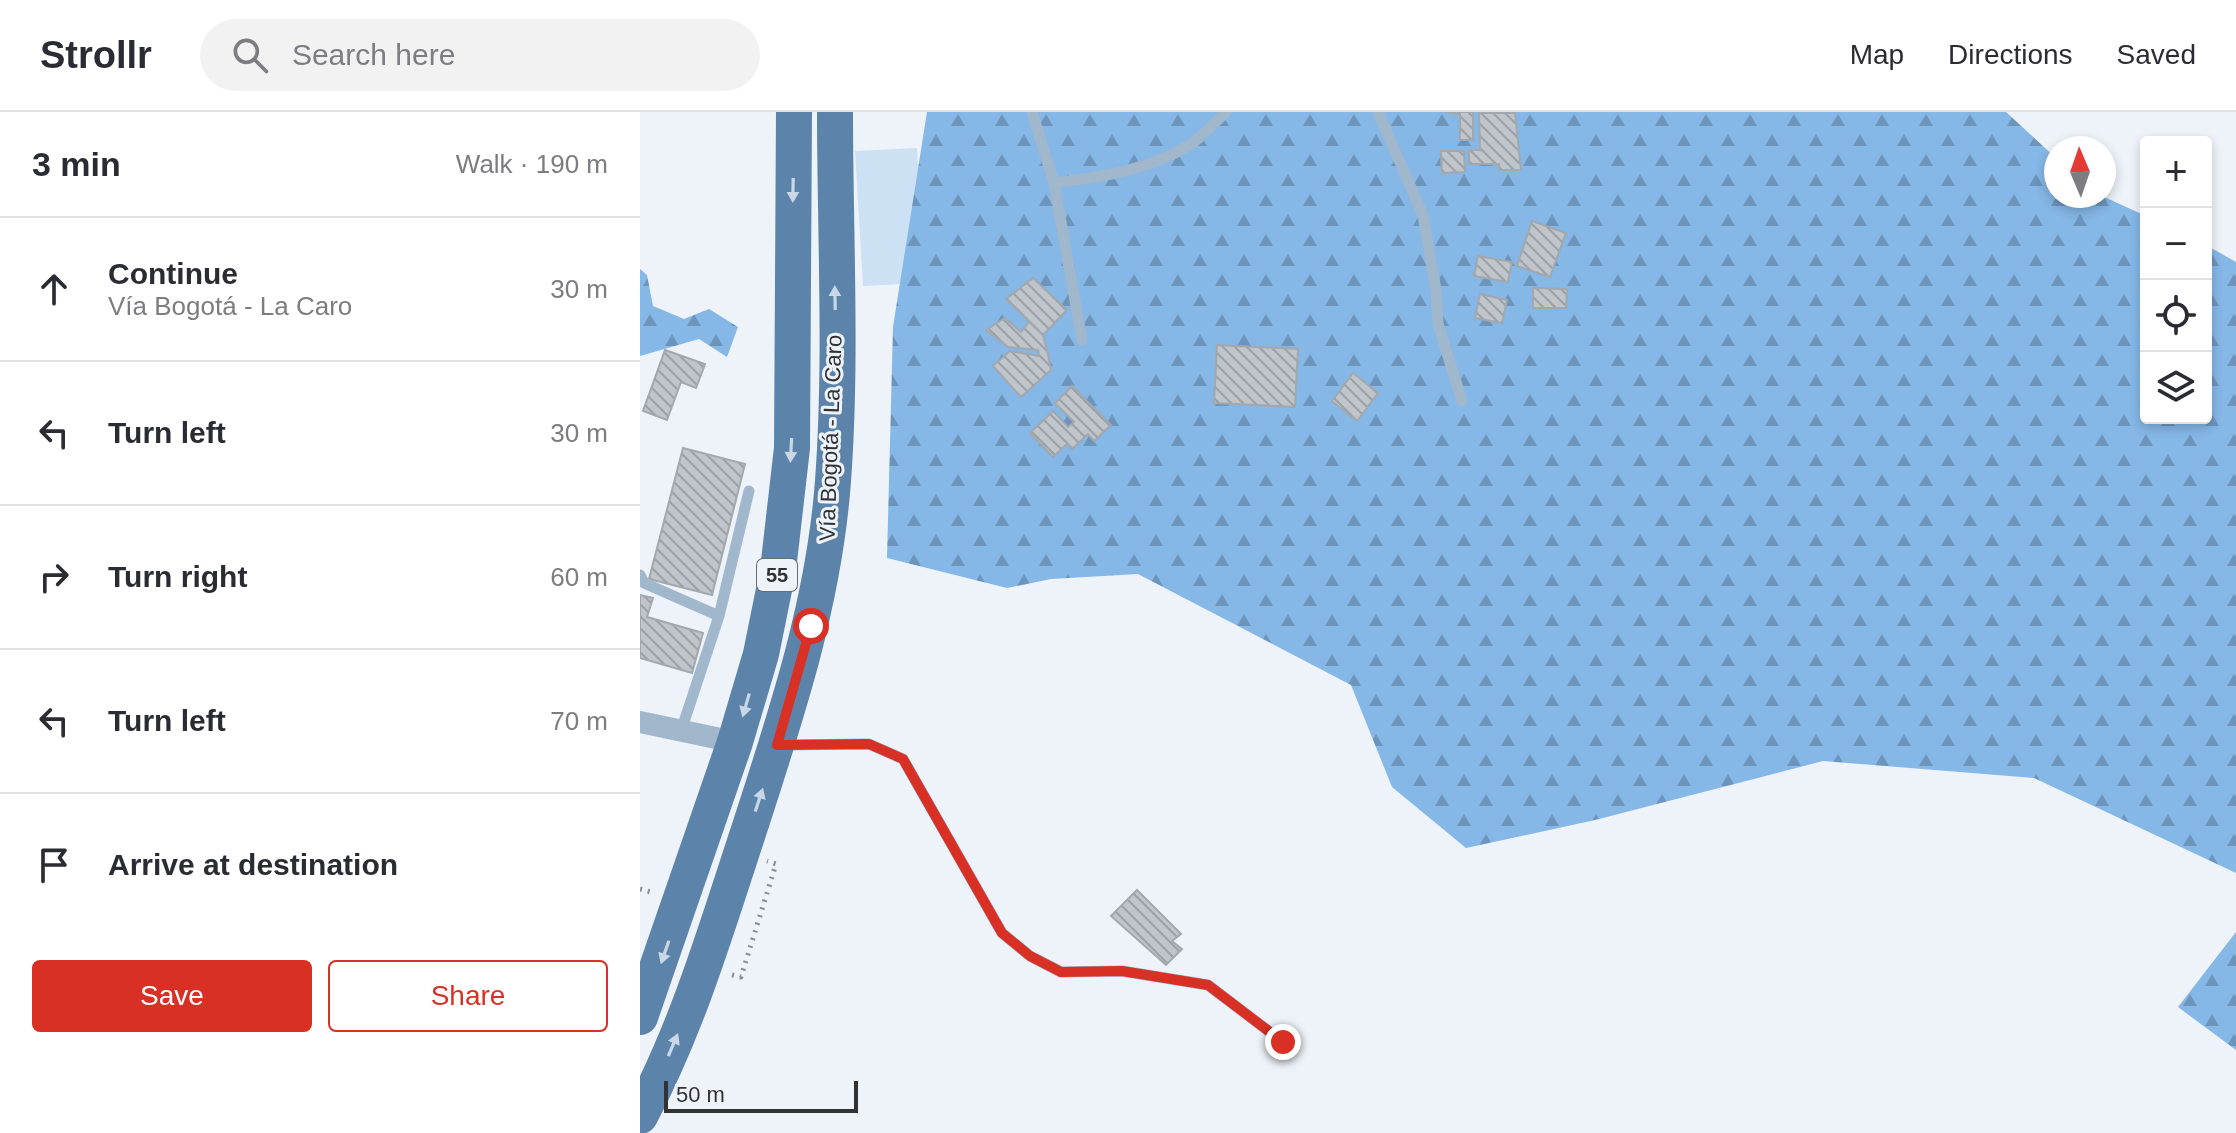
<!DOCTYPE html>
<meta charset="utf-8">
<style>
body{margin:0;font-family:Arial,sans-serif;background:#f2f2f3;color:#2b2b33}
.controls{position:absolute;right:24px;top:24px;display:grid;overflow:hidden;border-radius:8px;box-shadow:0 4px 12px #0003}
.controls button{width:72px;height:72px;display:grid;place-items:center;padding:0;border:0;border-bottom:2px solid #e1e1e2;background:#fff;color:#2b2b33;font:40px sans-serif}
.compass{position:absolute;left:1404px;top:24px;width:72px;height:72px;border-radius:50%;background:#fff;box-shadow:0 4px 12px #0003;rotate:358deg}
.scale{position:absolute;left:24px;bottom:20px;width:194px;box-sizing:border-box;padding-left:8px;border:4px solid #303235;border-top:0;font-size:22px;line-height:28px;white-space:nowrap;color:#303235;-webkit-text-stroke:6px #edf3f9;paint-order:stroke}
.stop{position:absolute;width:24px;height:24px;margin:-18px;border:6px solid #d93025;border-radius:50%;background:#fff}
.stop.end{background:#d93025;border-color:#fff;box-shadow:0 2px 8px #0008}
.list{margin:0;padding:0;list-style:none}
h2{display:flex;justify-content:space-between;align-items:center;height:104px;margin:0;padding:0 32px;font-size:34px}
h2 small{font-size:26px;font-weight:400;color:#7c7c81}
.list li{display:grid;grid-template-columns:52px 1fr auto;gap:24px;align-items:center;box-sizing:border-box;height:144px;padding:0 32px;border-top:2px solid #e1e1e2}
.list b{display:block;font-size:30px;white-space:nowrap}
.list p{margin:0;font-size:26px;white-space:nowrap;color:#7c7c81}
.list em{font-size:26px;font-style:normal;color:#7c7c81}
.actions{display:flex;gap:16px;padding:24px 32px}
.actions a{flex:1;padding:18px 0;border:2px solid #d93025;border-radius:8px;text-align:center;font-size:28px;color:#d93025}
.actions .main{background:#d93025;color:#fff}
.icon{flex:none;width:44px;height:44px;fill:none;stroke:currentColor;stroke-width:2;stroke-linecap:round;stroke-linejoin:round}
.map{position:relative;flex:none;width:1596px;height:1021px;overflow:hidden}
header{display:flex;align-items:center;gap:48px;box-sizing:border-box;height:112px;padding:0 40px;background:#fff;border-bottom:2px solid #e1e1e2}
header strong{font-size:38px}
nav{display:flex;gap:44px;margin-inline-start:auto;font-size:28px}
.search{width:560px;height:72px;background:#f2f2f3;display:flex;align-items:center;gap:20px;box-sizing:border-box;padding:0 28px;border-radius:44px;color:#7c7c81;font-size:30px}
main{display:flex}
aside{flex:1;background:#fff}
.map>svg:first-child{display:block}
.green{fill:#cde1f5}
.forest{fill:url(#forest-firs)}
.building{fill:url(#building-back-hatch);stroke:#a2a8ae;stroke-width:2}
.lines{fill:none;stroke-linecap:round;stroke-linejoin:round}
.path{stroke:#8a8e93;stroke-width:5;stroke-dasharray:2 6;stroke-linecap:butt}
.lane{stroke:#a1b7cc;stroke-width:11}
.street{stroke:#a1b7cc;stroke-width:22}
.primary{stroke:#5c84ab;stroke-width:36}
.oneway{fill:#c9d7e6}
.route{stroke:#d93025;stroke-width:10}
.labels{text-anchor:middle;stroke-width:6;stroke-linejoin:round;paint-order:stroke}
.shield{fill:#edf3f9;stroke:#696c70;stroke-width:2}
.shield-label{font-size:20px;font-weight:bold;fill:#303235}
.street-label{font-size:22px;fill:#303235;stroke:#edf3f9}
</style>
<header>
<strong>Strollr</strong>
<div class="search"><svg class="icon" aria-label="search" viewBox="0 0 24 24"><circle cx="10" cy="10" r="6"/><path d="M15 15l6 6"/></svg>Search here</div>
<nav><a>Map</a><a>Directions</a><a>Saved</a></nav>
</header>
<main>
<aside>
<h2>3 min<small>Walk · 190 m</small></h2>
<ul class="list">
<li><svg class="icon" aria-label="ahead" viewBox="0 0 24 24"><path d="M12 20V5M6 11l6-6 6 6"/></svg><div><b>Continue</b><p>Vía Bogotá - La Caro</p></div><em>30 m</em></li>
<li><svg class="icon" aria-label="left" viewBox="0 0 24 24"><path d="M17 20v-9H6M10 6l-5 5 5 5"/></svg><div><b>Turn left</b></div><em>30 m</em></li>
<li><svg class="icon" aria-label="right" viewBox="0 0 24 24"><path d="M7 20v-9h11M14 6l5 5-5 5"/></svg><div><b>Turn right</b></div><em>60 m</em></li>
<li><svg class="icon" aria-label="left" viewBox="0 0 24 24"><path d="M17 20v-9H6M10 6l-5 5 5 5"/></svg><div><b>Turn left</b></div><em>70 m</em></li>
<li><svg class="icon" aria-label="arrive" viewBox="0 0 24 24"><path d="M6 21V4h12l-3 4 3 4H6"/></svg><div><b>Arrive at destination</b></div></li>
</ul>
<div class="actions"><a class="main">Save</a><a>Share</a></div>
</aside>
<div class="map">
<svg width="1596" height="1021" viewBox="0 0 1596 1021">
<defs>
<pattern id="forest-firs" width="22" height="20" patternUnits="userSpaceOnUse" patternTransform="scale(2)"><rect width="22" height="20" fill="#85b7e7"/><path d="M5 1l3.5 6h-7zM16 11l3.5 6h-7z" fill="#6d95bc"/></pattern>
<pattern id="building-back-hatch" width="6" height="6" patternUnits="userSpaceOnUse" patternTransform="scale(2)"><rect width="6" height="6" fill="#bfc5cb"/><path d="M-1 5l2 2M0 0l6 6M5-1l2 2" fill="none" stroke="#9ca1a6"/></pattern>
</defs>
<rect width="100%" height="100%" fill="#edf3f9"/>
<path class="green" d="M277,36l7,135 -61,3 -8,-135z"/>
<path class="forest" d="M287,0h1079l50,46v38h46l44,20v202h60v-173l30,17v611l-202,-95 -211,-17 -228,59 -129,28 -74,-61 -41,-102 -213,-111 -87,5 -44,9 -120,-30 6,-231z
M0,157l7,6 6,31 31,13 25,-10 29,18 -11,30 -28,-18 -59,17z
M1596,820v118l-58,-43z"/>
<path class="building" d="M806,0h27v28h-13v-26z
M839,1h36l6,57h-22v-6h-30v-14h11z
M801,39h23l1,21 -23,1z
M892,109l34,12 -16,44 -33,-11z
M838,144l34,6 -4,20 -34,-6z
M393,166l34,32 -24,25 -37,-36z
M893,176l34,1 -1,19h-33z
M840,182l27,6 -5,23 -27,-5z
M365,206l16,14 8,-10 14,13 5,19 3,16 -30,27 -28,-31 17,-15 29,5 -1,-6 -30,-3 -22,-17z
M577,233l81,4 -3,58 -81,-4z
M25,238l40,14 -9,24 -15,-6 -14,38 -24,-9z
M713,261l25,20 -21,28 -25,-20z
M432,274l39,39 -17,16 -6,-7 -16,15 -5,-5 -14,13 -23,-24 23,-22 15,16 6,-5 -19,-19z
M43,336l62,16 -33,131 -63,-16z
M0,483l13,3 -6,19 56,16 -11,40 -52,-15z
M497,778l44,44 -9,7 10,8 -16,16 -55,-49z"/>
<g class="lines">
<path class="path" d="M0,777l14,4
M92,863l9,2 35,-113 -9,-3"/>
<path class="lane" d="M392,0l22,71 28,157
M738,0l45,103 13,75 2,34 24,77
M414,71c46,-6 92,-12 134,-37 14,-8 26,-23 38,-34
M0,463l4,8 75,33
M41,619l38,-115 30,-125
M140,633l89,-1 34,15 99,174 28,23 31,16 61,-1 86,14 75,57"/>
<path class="street" d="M0,610l95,20"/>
<path class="primary" d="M0,905l95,-275 26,-88 17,-84 14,-122 2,-336
M0,1004c47,-88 75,-183 106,-277 38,-117 78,-234 87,-358 9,-122 2,-246 2,-369"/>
</g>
<defs><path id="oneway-solid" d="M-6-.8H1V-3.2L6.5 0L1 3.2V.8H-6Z" transform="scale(2)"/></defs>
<g class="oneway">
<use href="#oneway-solid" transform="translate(153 78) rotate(91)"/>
<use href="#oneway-solid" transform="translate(195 186) rotate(-91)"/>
<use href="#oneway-solid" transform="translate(151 338) rotate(93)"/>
<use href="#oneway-solid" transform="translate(106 593) rotate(106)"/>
<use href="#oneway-solid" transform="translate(119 688) rotate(-72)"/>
<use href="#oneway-solid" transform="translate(25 840) rotate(109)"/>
<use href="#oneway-solid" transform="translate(33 933) rotate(-67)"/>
</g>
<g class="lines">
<path class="route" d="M171,514l-34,119 92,-1 34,15 99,174 28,23 31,16 61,-1 86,14 75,57"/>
</g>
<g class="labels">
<rect class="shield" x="117" y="447" width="40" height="32" rx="6"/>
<g class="shield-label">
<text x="137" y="470">55</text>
</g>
<g class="street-label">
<text transform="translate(190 326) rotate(-88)" y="8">Vía Bogotá - La Caro</text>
</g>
</g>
</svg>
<div class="controls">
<button>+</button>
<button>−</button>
<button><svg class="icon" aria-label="locate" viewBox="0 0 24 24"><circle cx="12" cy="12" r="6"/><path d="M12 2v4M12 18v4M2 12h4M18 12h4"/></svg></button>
<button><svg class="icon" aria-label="layers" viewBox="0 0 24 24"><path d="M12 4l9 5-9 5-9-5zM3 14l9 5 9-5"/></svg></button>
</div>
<svg class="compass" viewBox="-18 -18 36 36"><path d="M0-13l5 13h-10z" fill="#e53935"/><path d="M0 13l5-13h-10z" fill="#7c7c81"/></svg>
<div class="scale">50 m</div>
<div class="stop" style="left:171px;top:514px"></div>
<div class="stop end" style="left:643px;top:930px"></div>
</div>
</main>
